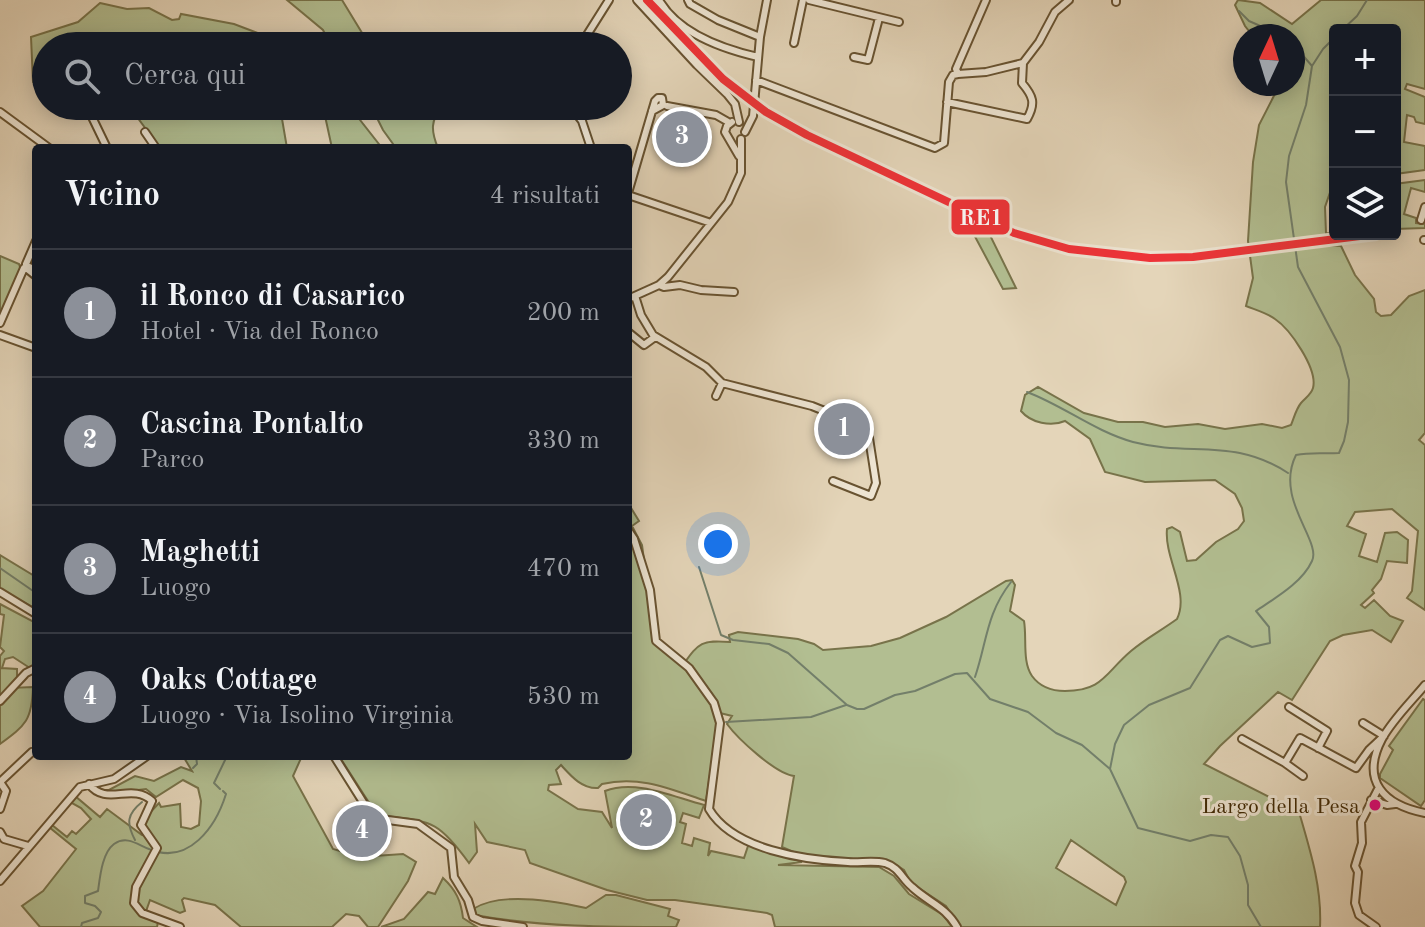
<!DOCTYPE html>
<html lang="it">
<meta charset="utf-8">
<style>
body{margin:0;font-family:"Old Standard TT",serif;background:#20242c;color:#f1f3f6}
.controls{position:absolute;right:24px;top:24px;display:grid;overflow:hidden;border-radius:8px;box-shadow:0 4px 20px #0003}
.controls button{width:72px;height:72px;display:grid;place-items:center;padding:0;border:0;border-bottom:2px solid #363941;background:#171b24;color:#f1f3f6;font:40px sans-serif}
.compass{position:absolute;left:1233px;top:24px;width:72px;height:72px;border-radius:50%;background:#171b24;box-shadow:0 4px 20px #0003;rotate:4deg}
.you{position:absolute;left:718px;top:544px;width:28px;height:28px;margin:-20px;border:6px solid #fff;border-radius:50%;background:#1a73e8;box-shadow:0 0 0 12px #1a73e833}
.badge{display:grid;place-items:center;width:52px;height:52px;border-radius:50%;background:#8c9099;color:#fff;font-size:26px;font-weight:700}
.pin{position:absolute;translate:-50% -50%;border:4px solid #fff;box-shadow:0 2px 8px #0006}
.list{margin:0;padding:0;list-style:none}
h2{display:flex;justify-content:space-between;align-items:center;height:104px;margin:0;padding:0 32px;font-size:34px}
h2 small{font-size:26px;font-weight:400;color:#9ea1a6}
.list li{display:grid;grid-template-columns:52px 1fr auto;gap:24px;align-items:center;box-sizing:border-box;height:128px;padding:0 32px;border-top:2px solid #363941}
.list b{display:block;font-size:30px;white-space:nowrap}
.list p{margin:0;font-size:26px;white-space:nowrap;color:#9ea1a6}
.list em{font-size:26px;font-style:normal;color:#9ea1a6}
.icon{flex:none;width:44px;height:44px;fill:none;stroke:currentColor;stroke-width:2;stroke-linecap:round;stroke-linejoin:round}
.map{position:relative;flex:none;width:1425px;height:927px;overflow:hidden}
.search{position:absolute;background:#171b24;box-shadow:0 4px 20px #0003;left:32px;top:32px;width:600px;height:88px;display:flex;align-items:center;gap:20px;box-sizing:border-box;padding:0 28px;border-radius:44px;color:#9ea1a6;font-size:30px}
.panel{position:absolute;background:#171b24;box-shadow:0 4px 20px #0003;left:32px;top:144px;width:600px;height:616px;border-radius:8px}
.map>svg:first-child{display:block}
.green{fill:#b2be91;stroke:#78734a;stroke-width:2;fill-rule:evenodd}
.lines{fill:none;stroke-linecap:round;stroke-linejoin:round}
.stream{stroke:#737f6a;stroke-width:2}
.minor-casing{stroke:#685331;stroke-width:10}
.minor{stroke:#ede4d2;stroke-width:6}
.rail-1-casing{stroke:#ede4d2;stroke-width:14}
.rail-1{stroke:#ee3338;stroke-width:8}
.bus-dot{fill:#e5007d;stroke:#ede4d2;stroke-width:3}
.labels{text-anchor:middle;stroke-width:6;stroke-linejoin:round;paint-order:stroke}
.bus-label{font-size:22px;fill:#3f2804;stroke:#ede4d2;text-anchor:end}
.line-badge{stroke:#ede4d2;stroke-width:3}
.badge-label{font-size:22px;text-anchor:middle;font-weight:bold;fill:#fff}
</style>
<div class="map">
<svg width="1425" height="927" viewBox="0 0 1425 927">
<rect width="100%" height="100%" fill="#e4d5b9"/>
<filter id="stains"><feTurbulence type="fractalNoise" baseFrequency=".0025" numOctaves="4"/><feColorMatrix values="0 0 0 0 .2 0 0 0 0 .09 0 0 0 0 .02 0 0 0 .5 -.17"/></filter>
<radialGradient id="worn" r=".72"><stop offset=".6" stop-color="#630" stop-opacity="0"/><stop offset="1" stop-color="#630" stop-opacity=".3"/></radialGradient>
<path class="green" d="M287,0h55l28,46h-39l-8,-16z
M1238,0l22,3 32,21 29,-24h104v89l-18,-5 -2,5 20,8v27l-9,-2 -2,-5 -7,-2 -3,27 21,4v24l-30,4v-144h-60v148l-10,29 1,26 22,1 -22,2 -1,9 16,1 14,29 19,24 2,13 5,4 10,-1 18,-19 16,-6v143l-6,7 6,5v165l-18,-12 5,-7 6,-60 -26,-22 -37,3 -8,14 19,8 -7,22 18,6 8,-29 12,-1 11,8 -1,23 -20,-2 -6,18 -9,11 2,3 -13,12 4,3 9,-8 16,16 13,5 -12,21 -19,-12 -29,5 -13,6 -38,59 -14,-8 -58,54 -16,18 95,48c11,38 23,75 21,115h-360l-14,-21 -35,-23 -7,-13 -13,-8 -88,-6 -21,-9 12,-71c-18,-2 -56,-37 -67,-52l5,-8 -16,-4 1,16 -11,73c-36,-12 -66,-26 -104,-17l-4,4c-16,1 -27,-12 -37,-23l-5,5 5,14 -12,1 -1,5 30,19 24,3 10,16 -7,-37c31,-12 68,6 99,14l-5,13 -16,-5 -3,9 6,2 -4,19 10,3 2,-8 16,5 -2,13 3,-5 33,7 5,-15 53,19 -24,3 101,2 15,9 15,18 34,21 9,12h-177l-3,-12 -5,-2 -92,-13h-28l-40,-10 -77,-27 -5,-13 -38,-8 -12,-18 2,28 -8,11c-33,-46 -39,-41 -92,-48l-38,-59h289v-253l11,18 -7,5 10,19 12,88 -1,9 30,23c16,-23 19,-25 47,-23l-1,-7 9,-3 60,7 16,5 9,6 48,-4 29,-8 46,-21 60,-36 6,-1 3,5 -5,26 14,10c3,17 -2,41 8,55 8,11 20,15 33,15 38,0 40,-18 66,-40 14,-12 31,-21 46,-32 13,-26 -13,-61 -10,-90l5,-2 8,5 7,29 9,-1 20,-18 22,-13 6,-8 -2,-13 -7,-14 -20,-14 -70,2 -40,-10 -15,-33 -25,-18c-14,6 -34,2 -44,-10l4,-16 13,-8 46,26 34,9h25l22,5 33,-3 27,5 37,-5 20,4 9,-3c3,-7 5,-16 10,-22 4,-5 10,-8 12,-15 5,-19 -23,-59 -38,-69 -8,-6 -19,-9 -29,-13l7,-28 -5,-37 5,-79 6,-37 21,-41h13v-48h-40l-8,-10 -10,-21zM1071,840l53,37 2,5 -10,23 -60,-37z
M100,3l27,6 22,-1 23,12 7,-1 2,-5 53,10 58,22h-246v46l-13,-10 -2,-45 47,-15z
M129,106l152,7 6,35h-127z
M251,106h98l33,42h-50l-7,-32z
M371,106h72c-13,14 -12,25 -5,42h-42l-13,-18z
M1425,180v12l-14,-4 -7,26 12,4v5l9,1v4l-30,1v-45z
M964,216l20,7 32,65 -13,1z
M0,256l19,8 2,6 -21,48z
M0,555l36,22v32l-36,-20z
M0,604l36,19v49l-23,-15 -8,2 -3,9 15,1v9l-7,10 23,-1c-1,33 -7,38 -33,57v-88l4,-5 -4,-4 4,-32 -4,-1z
M1423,699l2,1v100l-4,6 -41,-28v-4l13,-24 -4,-4z
M183,756h119l-9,20 40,73 27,8 43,-3 13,8 -8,19 -30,46h-10l-9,-11 -13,-2 -14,13h-91l-26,-22 -31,-7 -2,2 3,11 -5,2 -30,-13 -6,17 14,5 -1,5h-117l-18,-21 21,-15 33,-42 -27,-22 3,-2 15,12 5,-6 4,3 15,-15 -10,-11 -11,-6 5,-6 25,21 7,-8 35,26 7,1 -5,-17 15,-16 2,4 19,-3 1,23 10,2 8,-4 2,-24 -3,-13 -15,-8 -27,17 -10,-8 -41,5 -4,-4h8l26,-14 19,5 27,-14 11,4z
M443,878c13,12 18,23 20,40l14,9h-96l23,-8 24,-27 7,2z
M606,895h10l54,14 -2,7 11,4 -3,7c-65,0 -138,0 -201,-12l-2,-6c28,-18 82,-8 113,-1z"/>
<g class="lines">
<path class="stream" d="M1239,11l10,10 34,15
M1342,30l15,-14 10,-16
M1293,44l19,22
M1027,392c37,14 67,39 106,50 57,15 100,-5 155,31
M699,567l22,68 12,5 36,4 19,9 59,52 10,4h7l31,-14 20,-4 40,-17 12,-1 23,26 38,13 28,21 26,12 28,24 28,59 52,13 21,-6 17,2 12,19 8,29v20l13,22
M0,568l36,25
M975,677c12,-35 11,-63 36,-95
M726,722l85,-5 35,-12
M193,768l4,-4 -1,-8
M1110,769l5,-25 9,-19 25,-20 41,-17 30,-48 8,-4 24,11 18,-4 -1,-16 -13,-16c19,-13 46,-28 56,-50 10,-20 -38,-62 -16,-106 15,-3 27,-1 43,-2l5,-12 4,-19 1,-42 -9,-33 -42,-80 -12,-85 3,-26 17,-51 6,-39 11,-17 12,-12
M220,789l-6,-6 13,-27
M135,840c-9,-17 -8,-26 7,-38
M81,927l1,-4 16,-5 3,-6 -6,-6 -10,-3v-7l13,-5c2,-14 4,-38 16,-47 13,-9 24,1 35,5 40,17 67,-23 77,-55l-3,-3"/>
<defs>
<path id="minor" d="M637,0l60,65 30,29 8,10 4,18
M659,0c19,33 64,49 99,57
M688,0l2,4 28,16 42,17
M809,0l90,22
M1116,0v2
M794,43l9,-43
M580,46l29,-46
M854,57l14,3 11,-42
M958,74l28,-2 37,-9
M756,80l179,68 9,-5 5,-61 4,-7 5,-1 -2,-5 30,-69
M947,102l80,17c9,-16 6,-23 -5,-36l1,-20 16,-21 16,-30 14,-12
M101,106l-5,2 -4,9 15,31
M570,106l12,15 9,27
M667,106l49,9 14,8
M0,112l49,36
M732,122l-5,4 -2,6 14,24
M145,132l11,16
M745,132l8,-16 7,-79 7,-37
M628,193l27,-92 3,-3h4l1,7 -11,6
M628,195l83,28
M1421,220l4,-13
M1424,240h1
M26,264l10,-23
M27,266l9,4
M26,268l10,8
M659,285l5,2 16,-2 21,5 33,2
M635,296l6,19 12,20 53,32 16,16 90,23 30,12
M628,299l31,-14 9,-8 60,-75 13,-29v-34
M0,323l24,-55
M628,332l16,13 11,-8
M0,335l36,13
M716,396l6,-13
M833,481l38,15 5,-13 -7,-45
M628,530l6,9 16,51 6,51 33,27 25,35 6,20 -11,86c24,41 96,51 139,53 12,1 25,-2 37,1 15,5 16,15 27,24 16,15 34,20 45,40
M0,592l36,22
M1425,685c-14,17 -32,34 -43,54 -22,42 2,66 43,74
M0,701l26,-28 10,-5
M1289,707l38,24 -9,17
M1242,739l43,24 15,-25 56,30 13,-18 15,-14 -21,-13
M334,756l39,62 45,6 33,24 3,29 14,23 5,17 9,4 41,6
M1285,763l18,13
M89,784c17,23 43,-2 63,17l-11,24 16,23 -21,39 -2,16 8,10 38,14
M1371,800l16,5 8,-1
M0,809l6,-18 -6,-9 32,-30
M0,832l4,7 24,7
M0,881l80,-94 34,-8 33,-23
M1376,927l-17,-12 -4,-12 3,-31 -3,-6 7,-23 -1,-21 17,-33"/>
</defs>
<use href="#minor" class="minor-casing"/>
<use href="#minor" class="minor"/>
<defs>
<path id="rail-1" d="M647,0l76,79 43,33 41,23 207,98 55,16 81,9 43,-1 183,-23"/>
</defs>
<use href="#rail-1" class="rail-1-casing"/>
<use href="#rail-1" class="rail-1"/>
</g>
<circle class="bus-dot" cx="1375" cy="805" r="7"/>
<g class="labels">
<g class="bus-label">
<text x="1360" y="813">Largo della Pesa</text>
</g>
</g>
<rect class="line-badge" x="950" y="198" width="61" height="38" rx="8" fill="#ee3338"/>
<g class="badge-label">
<text x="981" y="225">RE1</text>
</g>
<rect width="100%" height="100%" filter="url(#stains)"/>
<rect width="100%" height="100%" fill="url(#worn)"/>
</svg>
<div class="controls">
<button>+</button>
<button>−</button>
<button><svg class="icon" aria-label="layers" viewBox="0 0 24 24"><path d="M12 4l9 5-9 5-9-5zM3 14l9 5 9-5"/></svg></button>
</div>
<svg class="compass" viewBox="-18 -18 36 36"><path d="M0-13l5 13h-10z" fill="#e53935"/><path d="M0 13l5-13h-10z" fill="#9ea1a6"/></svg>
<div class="you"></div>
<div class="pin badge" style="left:844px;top:429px">1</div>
<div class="pin badge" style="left:646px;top:820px">2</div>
<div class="pin badge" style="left:682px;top:137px">3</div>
<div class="pin badge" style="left:362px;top:831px">4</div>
<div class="search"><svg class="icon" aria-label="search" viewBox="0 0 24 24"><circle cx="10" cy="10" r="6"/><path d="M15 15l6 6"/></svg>Cerca qui</div>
<section class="panel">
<h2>Vicino<small>4 risultati</small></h2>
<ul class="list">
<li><span class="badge">1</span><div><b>il Ronco di Casarico</b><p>Hotel · Via del Ronco</p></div><em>200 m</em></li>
<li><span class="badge">2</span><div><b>Cascina Pontalto</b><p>Parco</p></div><em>330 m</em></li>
<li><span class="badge">3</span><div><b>Maghetti</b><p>Luogo</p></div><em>470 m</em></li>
<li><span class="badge">4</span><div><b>Oaks Cottage</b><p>Luogo · Via Isolino Virginia</p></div><em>530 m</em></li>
</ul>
</section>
</div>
